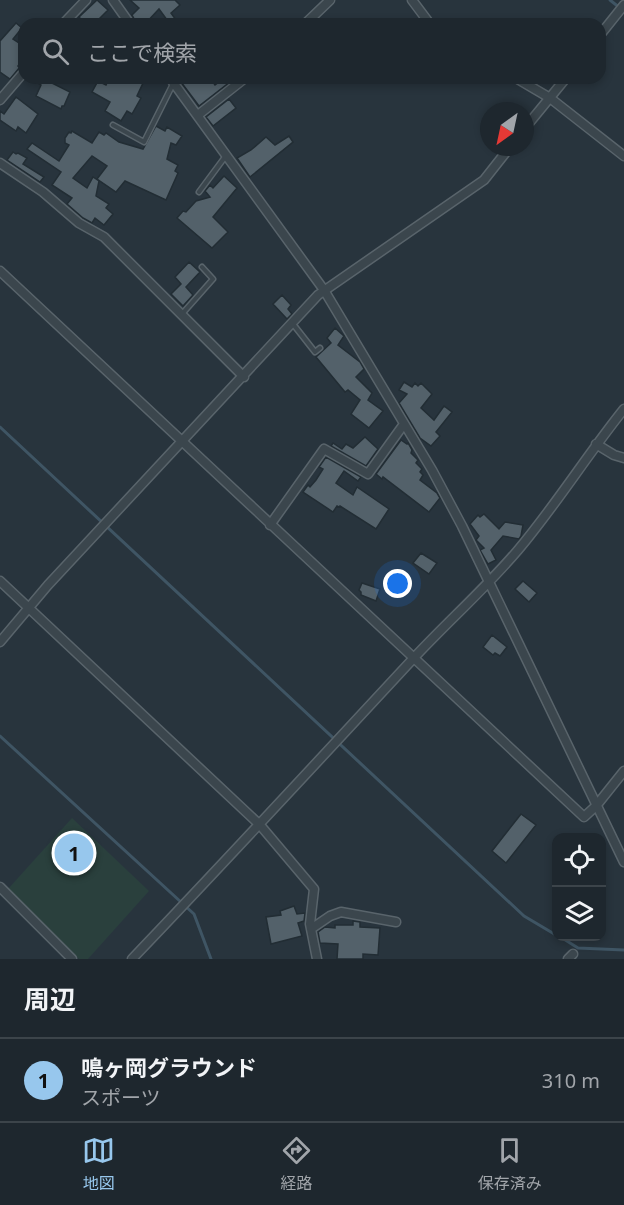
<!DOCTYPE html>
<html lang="ja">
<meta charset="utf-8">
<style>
body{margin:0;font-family:"Noto Sans","Noto Sans JP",sans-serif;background:#262f36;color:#f1f3f6}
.controls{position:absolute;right:18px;bottom:18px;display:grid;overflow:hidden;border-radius:12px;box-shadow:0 3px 9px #0003}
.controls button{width:54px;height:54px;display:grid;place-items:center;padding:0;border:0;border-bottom:2px solid #3c444a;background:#1e272e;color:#f1f3f6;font:30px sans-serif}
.compass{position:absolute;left:480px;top:102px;width:54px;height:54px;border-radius:50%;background:#1e272e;box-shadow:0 3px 9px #0003;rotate:213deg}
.you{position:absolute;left:398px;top:584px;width:21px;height:21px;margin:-15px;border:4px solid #fff;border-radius:50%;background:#1a73e8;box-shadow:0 0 0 9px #1a73e833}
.badge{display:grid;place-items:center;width:39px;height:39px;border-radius:50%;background:#97c7ed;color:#111;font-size:20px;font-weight:700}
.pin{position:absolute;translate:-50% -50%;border:3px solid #fff;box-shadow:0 2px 6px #0006}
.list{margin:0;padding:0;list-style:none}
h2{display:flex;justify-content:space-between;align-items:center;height:78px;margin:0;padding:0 24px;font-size:26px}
h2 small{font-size:20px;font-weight:400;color:#a1a5aa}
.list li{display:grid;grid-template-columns:39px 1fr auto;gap:18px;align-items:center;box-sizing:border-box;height:84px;padding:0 24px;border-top:2px solid #3c444a}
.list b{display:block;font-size:22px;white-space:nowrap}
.list p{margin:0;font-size:20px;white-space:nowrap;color:#a1a5aa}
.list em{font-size:20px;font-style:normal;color:#a1a5aa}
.icon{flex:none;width:33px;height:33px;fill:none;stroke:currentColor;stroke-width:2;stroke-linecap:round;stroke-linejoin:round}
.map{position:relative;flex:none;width:624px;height:959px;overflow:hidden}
.search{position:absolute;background:#1e272e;box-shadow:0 3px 9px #0003;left:18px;right:18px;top:18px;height:66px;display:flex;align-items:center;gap:15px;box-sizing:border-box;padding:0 21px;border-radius:18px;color:#a1a5aa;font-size:22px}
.sheet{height:162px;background:#1e272e}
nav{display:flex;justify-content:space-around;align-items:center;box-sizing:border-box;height:84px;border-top:2px solid #3c444a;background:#1e272e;font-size:16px;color:#a1a5aa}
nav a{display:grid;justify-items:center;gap:3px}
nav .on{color:#97c7ed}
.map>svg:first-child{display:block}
.green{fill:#2a403d}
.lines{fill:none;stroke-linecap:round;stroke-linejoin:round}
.stream{stroke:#3f5564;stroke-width:3}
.building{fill:#53616a;stroke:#222d34;stroke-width:1.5}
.service-casing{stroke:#59646b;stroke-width:7}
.minor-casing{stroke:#59646b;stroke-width:11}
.service{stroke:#3b464d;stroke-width:4}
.minor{stroke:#3b464d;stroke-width:8}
</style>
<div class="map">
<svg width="624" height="959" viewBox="0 0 624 959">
<rect width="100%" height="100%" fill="#28343d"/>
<path class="green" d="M72,818l77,73 -61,68h-9l-71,-70z"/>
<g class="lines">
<path class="stream" d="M610,0l10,8
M0,427l524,489 32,19
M0,736l194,178 17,45
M559,936l19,12 46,2"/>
</g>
<path class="building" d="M97,0l11,10 -14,14 -10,-2 -5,-5z
M130,0h45l5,5 -9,8 8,11h-9l-11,-15 -14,15h-8l-5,-9 7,-7z
M16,23l6,5 -9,11 9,6 2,13 -6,8 2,1 -10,12 -10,-7v-31z
M30,78h12l28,14 -6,14h-2l-1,3 -25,-13 5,-11z
M109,78h23l11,5 -6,13 4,2 -9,16 -5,-3 -6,10 -16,-10 5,-9 -18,-10 6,-11 8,4z
M178,78h32l5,7 9,-7h11l-36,28z
M16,97l22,17 -12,19 -8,-6 -2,4 -16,-11v-9l4,3z
M229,99l7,9 -23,18 -7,-9z
M156,126l9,5 2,-4 15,9 -6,9 -5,-2 -4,16 11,6 -3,6 3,2 -12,27 -41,-19 -9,11 -19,-13 10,-13 -15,-10 -19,22 14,10 6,-11 6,4 -3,15 13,8 -3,4 7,6 -9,11 -9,-7 -3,5 -9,-5 -16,-14 5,-6 -20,-13 9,-13 -34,-23 5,-6 27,18 10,-16 -4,-2v-5l4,-6 2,1 1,-2 20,12 7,-11 5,3 2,-2 13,9 24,7z
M289,136l4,6 -43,35 -13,-19 14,-8 15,-13 9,8z
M13,152l3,2 2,-1 9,5 -4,6 21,13 -4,5 -33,-22z
M224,176l13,12 -24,29 15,15 -16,16 -35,-30 6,-7 3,1 10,-11 14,-4 -5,-6 5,-6 3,3z
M189,262l11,10 -14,15 7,8 -10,11 -12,-12 10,-10 -6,-7z
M282,295l9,10 -3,4 4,5 -5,5 -14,-15z
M335,328l9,8 -6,9 22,17 4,7 -8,8 16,16 -4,7 15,11 -14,17 -18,-14 9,-14 -12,-10 -3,2 -29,-35 15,-14 -4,-5z
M404,382l8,5 3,-4 3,3 3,-3 11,11 -11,14 13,12 10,-14 8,6 -16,20 4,4 -9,10 -11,-8 -21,-35 8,-9 -8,-4z
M365,437l13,12 -12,17 -35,-20 2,-3 9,6 4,-5 7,4z
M401,440l6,4 1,-1 4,7 -1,3 7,7 -2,3 6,6 -2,3 3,3 -3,5 17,13 3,5 -11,14 -46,-35 -1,2 -6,-5z
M326,457l35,20 -3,4 -14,-10 -8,12 17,12 4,-8 32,22 -13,20 -36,-23 -1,1 -2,-1 -4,6 -30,-20 5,-7 2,2 6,-7 7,-11 -4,-2z
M484,514l15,15 6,-7 18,3 -2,11 -2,3 -16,-3 -12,14 5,10 -8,4 -8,-14 4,-2 -8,-8 3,-4 -9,-12 8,-9 2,2z
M421,553l16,10 -8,11 -16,-11z
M523,581l14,12 -8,9 -14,-13z
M362,583l18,6 -4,12 -15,-6v-3l-2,-2z
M492,635l15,12 -7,9 -5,-3 -2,2 -10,-8z
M521,814l15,11 -30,38 -14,-12z
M294,906l3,8 8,-1 -1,8 -6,2 4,13 -31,8 -5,-27 15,-2 -1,-4z
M353,921l7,1v5l20,1 -2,27 -15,-1v5h-26l1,-15 -18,-1 -2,-11 7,-5 10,1v-3h18z"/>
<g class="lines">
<defs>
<path id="service" d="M113,125l31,17 29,-58
M199,192l26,-35
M182,314l31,-35 -11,-12
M293,324l22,28 5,-4"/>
<path id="minor" d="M113,0l17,24
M412,0l18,24
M63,24l23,-24
M305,24l25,-24
M600,35l24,-30
M170,78l154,212 108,180 30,56 162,336
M516,78l34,20 74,58
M0,100l24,-28
M198,115l47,-37
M525,128l41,-50
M0,163l43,29 36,31 25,14 140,140
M0,271c195,181 389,365 584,546l12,-11 28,-35
M596,444l18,11 10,3
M270,525l54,-76 44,25 36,-50
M0,581l260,244 54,64 -4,35 7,35
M0,642l48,-57 270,-290 166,-115 26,-33
M0,887l72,72
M311,929l19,-13 11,-4 55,10
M132,959c94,-98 186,-198 279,-298 35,-38 74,-72 107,-111 38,-45 69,-95 106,-141
M568,959l5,-5"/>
</defs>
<use href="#service" class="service-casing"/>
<use href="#minor" class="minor-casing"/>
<use href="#service" class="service"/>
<use href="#minor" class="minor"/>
</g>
</svg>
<div class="controls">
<button><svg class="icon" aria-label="locate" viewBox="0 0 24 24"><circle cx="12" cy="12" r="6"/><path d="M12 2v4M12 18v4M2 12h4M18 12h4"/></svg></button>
<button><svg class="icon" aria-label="layers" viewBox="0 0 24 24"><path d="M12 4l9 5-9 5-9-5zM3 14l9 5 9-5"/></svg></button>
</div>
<svg class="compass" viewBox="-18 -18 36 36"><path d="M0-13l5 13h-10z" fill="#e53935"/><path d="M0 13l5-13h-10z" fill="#a1a5aa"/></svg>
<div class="you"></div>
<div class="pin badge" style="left:74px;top:853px">1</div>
<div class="search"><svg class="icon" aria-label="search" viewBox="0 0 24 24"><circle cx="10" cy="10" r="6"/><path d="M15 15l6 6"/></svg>ここで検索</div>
</div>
<section class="sheet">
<h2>周辺<small></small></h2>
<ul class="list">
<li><span class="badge">1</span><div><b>鳴ヶ岡グラウンド</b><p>スポーツ</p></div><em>310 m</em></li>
</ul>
</section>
<nav>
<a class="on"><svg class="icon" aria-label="map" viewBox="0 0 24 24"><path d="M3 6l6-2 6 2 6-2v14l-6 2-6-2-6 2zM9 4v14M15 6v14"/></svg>地図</a>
<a><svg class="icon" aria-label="directions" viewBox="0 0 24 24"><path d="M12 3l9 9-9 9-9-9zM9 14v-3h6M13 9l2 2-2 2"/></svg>経路</a>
<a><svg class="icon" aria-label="saved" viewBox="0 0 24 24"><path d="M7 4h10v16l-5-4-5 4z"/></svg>保存済み</a>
</nav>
